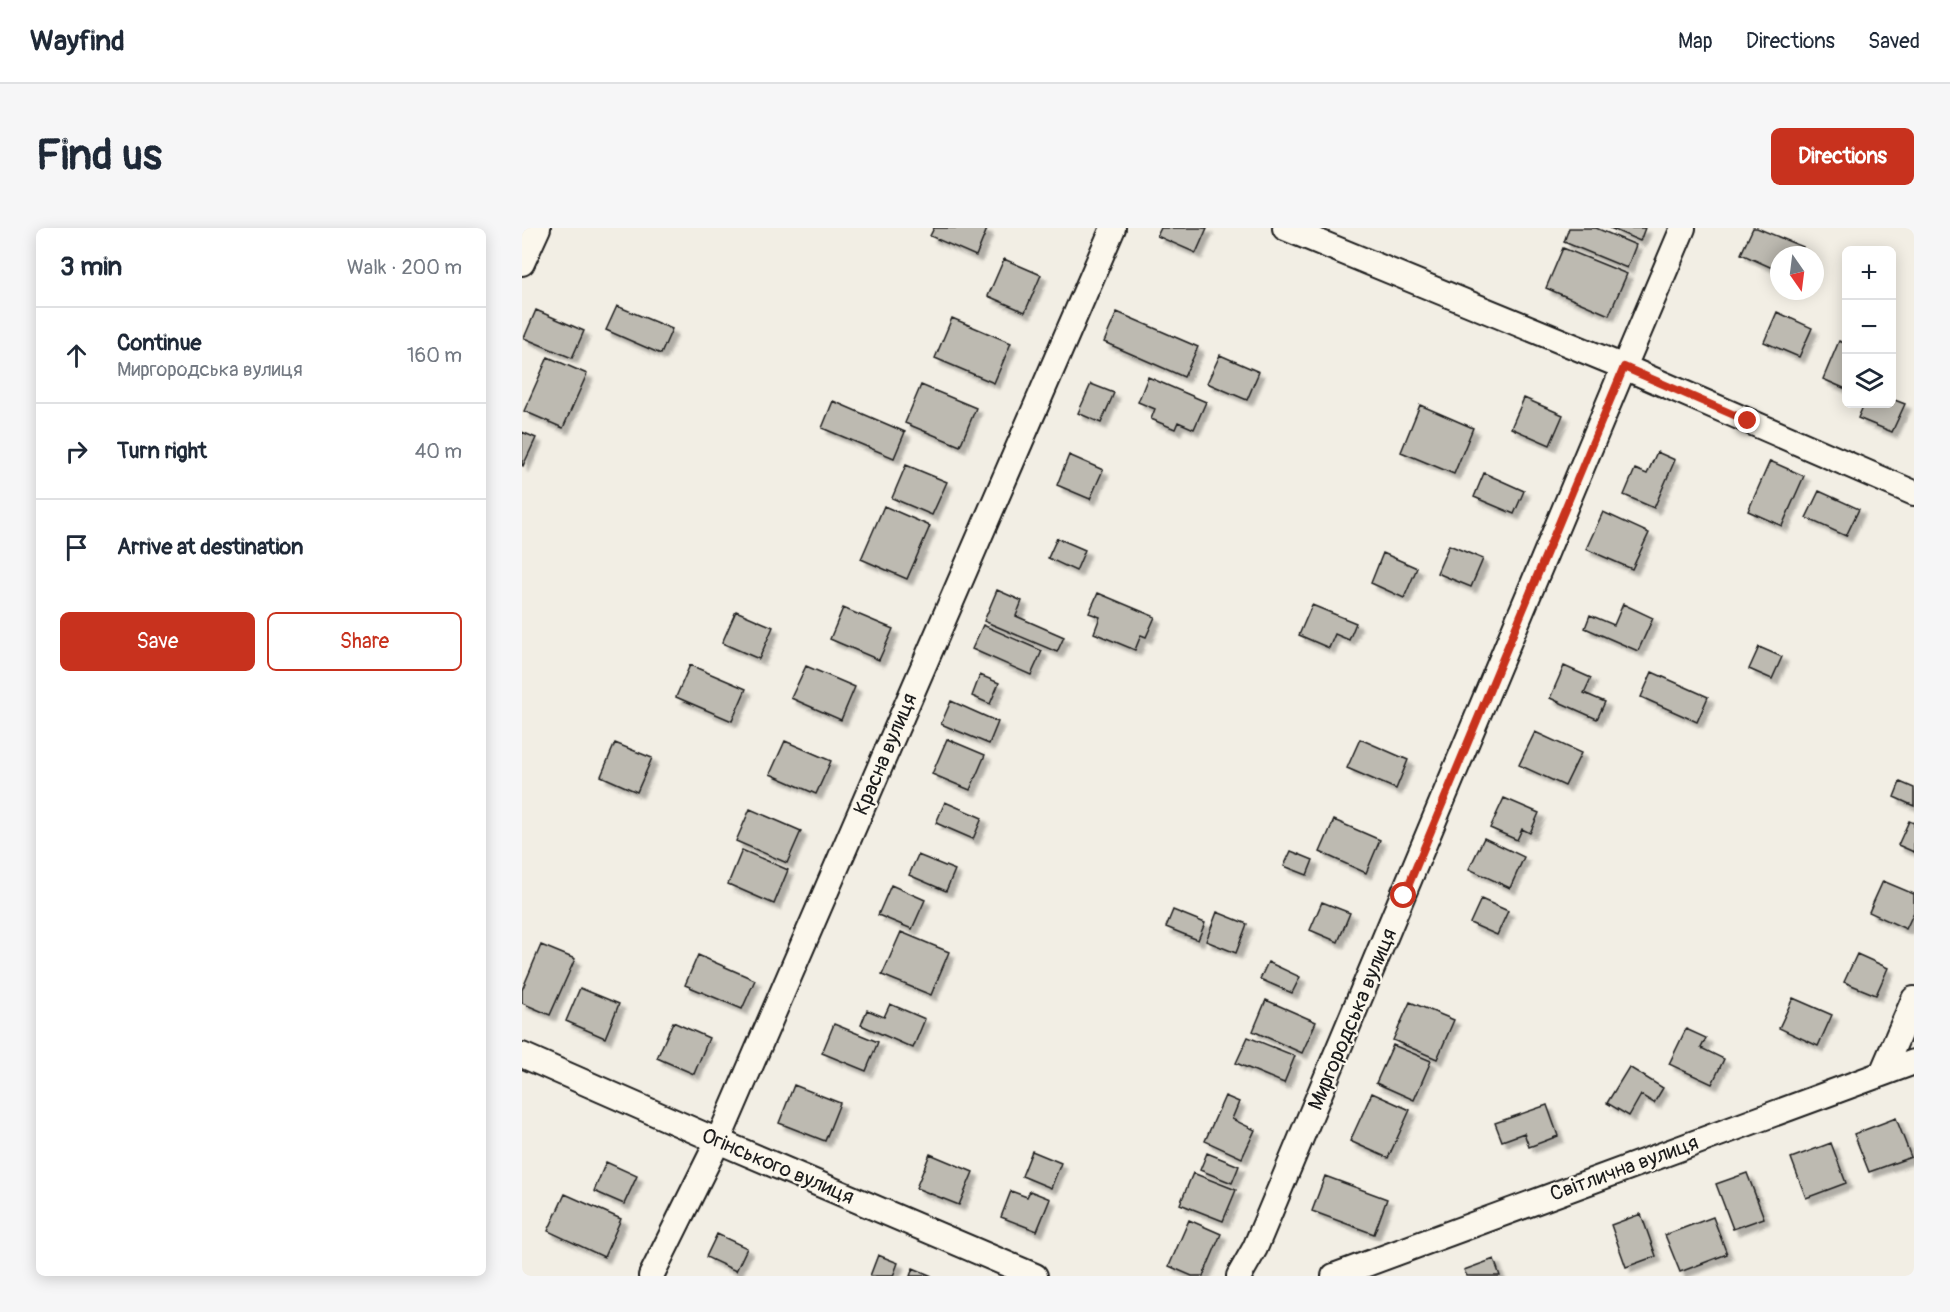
<!DOCTYPE html>
<meta charset="utf-8">
<style>
body{margin:0;font-family:Pangolin,sans-serif;background:#f6f6f7;color:#1f2937}
.controls{position:absolute;right:18px;top:18px;display:grid;overflow:hidden;border-radius:9px;box-shadow:0 3px 15px #0003}
.controls button{width:54px;height:54px;display:grid;place-items:center;padding:0;border:0;border-bottom:2px solid #e0e1e3;background:#fff;color:#1f2937;font:30px sans-serif}
.compass{position:absolute;left:1248px;top:18px;width:54px;height:54px;border-radius:50%;background:#fff;box-shadow:0 3px 15px #0003;rotate:166deg}
.stop{position:absolute;width:18px;height:18px;margin:-14px;border:4px solid #c8321e;border-radius:50%;background:#fff}
.stop.end{background:#c8321e;border-color:#fff;box-shadow:0 2px 6px #0008}
.list{margin:0;padding:0;list-style:none}
h2{display:flex;justify-content:space-between;align-items:center;height:78px;margin:0;padding:0 24px;font-size:26px}
h2 small{font-size:20px;font-weight:400;color:#747a83}
.list li{display:grid;grid-template-columns:39px 1fr auto;gap:18px;align-items:center;box-sizing:border-box;height:96px;padding:0 24px;border-top:2px solid #e0e1e3}
.list b{display:block;font-size:22px;white-space:nowrap}
.list p{margin:0;font-size:20px;white-space:nowrap;color:#747a83}
.list em{font-size:20px;font-style:normal;color:#747a83}
.actions{display:flex;gap:12px;padding:18px 24px}
.actions a{flex:1;padding:14px 0;border:2px solid #c8321e;border-radius:9px;text-align:center;font-size:21px;color:#c8321e}
.actions .main{background:#c8321e;color:#fff}
.icon{flex:none;width:33px;height:33px;fill:none;stroke:currentColor;stroke-width:2;stroke-linecap:round;stroke-linejoin:round}
.map{position:relative;flex:none;width:1392px;height:1048px;overflow:hidden;border-radius:9px}
header{display:flex;align-items:center;gap:36px;box-sizing:border-box;height:84px;padding:0 30px;background:#fff;border-bottom:2px solid #e0e1e3}
header strong{font-size:28px}
nav{display:flex;gap:33px;margin-inline-start:auto;font-size:21px}
.intro{display:flex;align-items:center;justify-content:space-between;box-sizing:border-box;height:144px;padding:0 36px}
h1{margin:0;font-size:42px}
.button{padding:15px 27px;border-radius:9px;background:#c8321e;color:#fff;font-size:21px;font-weight:700}
main{display:flex;gap:36px;padding:0 36px}
aside{flex:1;background:#fff;border-radius:9px;box-shadow:0 3px 15px #0003}
.map>svg:first-child{display:block}
.building{fill:#bdbab1;stroke:#1c1c1c;stroke-width:1.5;filter:url(#shadow)}
.lines{fill:none;stroke-linecap:round;stroke-linejoin:round}
.minor-casing{stroke:#1c1c1c;stroke-width:28}
.minor{stroke:#fbf7ec;stroke-width:24}
.route{stroke:#c8321e;stroke-width:8}
.labels{text-anchor:middle;stroke-width:4.5;stroke-linejoin:round;paint-order:stroke}
.street-label{font-size:21px;fill:#1c1c1c;stroke:#fbf7ec}
</style>
<header>
<strong>Wayfind</strong>
<nav><a>Map</a><a>Directions</a><a>Saved</a></nav>
</header>
<div class="intro"><h1>Find us</h1><a class="button">Directions</a></div>
<main>
<aside>
<h2>3 min<small>Walk · 200 m</small></h2>
<ul class="list">
<li><svg class="icon" aria-label="ahead" viewBox="0 0 24 24"><path d="M12 20V5M6 11l6-6 6 6"/></svg><div><b>Continue</b><p>Миргородська вулиця</p></div><em>160 m</em></li>
<li><svg class="icon" aria-label="right" viewBox="0 0 24 24"><path d="M7 20v-9h11M14 6l5 5-5 5"/></svg><div><b>Turn right</b></div><em>40 m</em></li>
<li><svg class="icon" aria-label="arrive" viewBox="0 0 24 24"><path d="M6 21V4h12l-3 4 3 4H6"/></svg><div><b>Arrive at destination</b></div></li>
</ul>
<div class="actions"><a class="main">Save</a><a>Share</a></div>
</aside>
<div class="map">
<svg width="1392" height="1048" viewBox="0 0 1392 1048">
<defs>
<filter id="shadow"><feDropShadow dx="5.5" dy="5.5" stdDeviation="1.5" flood-color="#0004"/></filter>
</defs>
<rect width="100%" height="100%" fill="#f2eee4"/>
<filter id="ink" filterUnits="userSpaceOnUse"><feTurbulence type="fractalNoise" baseFrequency=".0167" numOctaves="2"/><feDisplacementMap in="SourceGraphic" scale="12" xChannelSelector="R" yChannelSelector="G"/><feConvolveMatrix kernelMatrix="1 2 1 2 8 2 1 2 1" color-interpolation-filters="sRGB"/></filter>
<g filter="url(#ink)">
<path class="building" d="M412,0h51l2,1 -11,27 -46,-20z
M639,0h46l-11,25 -39,-17z
M1047,0h27l40,17 -9,23 -63,-26z
M1088,0h35l-5,13z
M1231,0h4l46,19 -4,8h-20v16l-38,-17z
M1041,20l64,26 -18,41 -63,-27z
M482,31l37,16 -16,37 -37,-16z
M95,78l55,23 -11,25 -55,-24z
M14,82l48,21 -12,27 -48,-20z
M595,84l81,35 -14,30 -80,-35z
M1255,84l35,16 -13,29 -35,-15z
M430,90l59,25 -17,40 -59,-25z
M1317,113l7,3v45l-23,-10z
M698,127l39,17 -12,28 -40,-17z
M26,129l39,17 -24,54 -39,-17z
M626,149l58,25 -12,27 -16,-7 -3,7 -24,-10 4,-10 -17,-7z
M569,156l23,9 -13,30 -23,-10z
M399,157l55,23 -16,38 -55,-23z
M1002,170l39,17 -13,30 -39,-17z
M1370,171l13,5 -13,28 -34,-14 6,-14h28z
M311,173l72,31 -11,26 -72,-30z
M898,177l53,23 -19,46 -53,-22z
M0,204l14,6 -13,28 -1,-1z
M1135,224l18,8 -21,48 -30,-13 11,-26 12,5z
M547,227l34,15 -13,29 -33,-14z
M1248,233l34,15 -22,50 -34,-15z
M384,237l41,17 -15,33 -40,-17z
M962,245l40,18 -10,23 -40,-17z
M1297,263l40,18 -13,27 -40,-18z
M362,278l46,20 -23,53 -46,-20z
M1081,284l46,21 -17,36 -46,-20z
M535,310l28,12 -9,21 -28,-13z
M927,317l34,14 -12,28 -34,-14z
M861,325l34,15 -13,30 -33,-15z
M475,362l25,11 -6,15 48,21 -7,15 -73,-31z
M576,365l57,24 -9,20 -5,-2 -6,15 -41,-17 6,-16 -11,-4z
M1101,376l30,14 -15,33 -53,-23 5,-13 24,10z
M790,377l44,18 -7,17 -14,-6 -6,14 -30,-13z
M321,380l50,21 -14,31 -49,-21z
M214,383l37,16 -14,32 -37,-16z
M461,397l59,26 -11,24 -59,-26z
M1237,419l23,10 -10,22 -23,-10z
M168,437l56,24 -14,32 -56,-24z
M284,438l49,21 -14,33 -50,-22z
M1042,438l27,12 -7,15 21,9 -8,17 -47,-21z
M1130,444l56,25 -11,25 -56,-25z
M458,447l19,8 -9,21 -18,-8z
M429,473l47,21 -9,22 -48,-20z
M1013,504l46,21 -16,33 -46,-21z
M425,511l38,16 -15,35 -38,-16z
M838,511l48,21 -12,29 -49,-21z
M263,513l46,20 -15,33 -46,-20z
M93,515l37,15 -15,34 -36,-16z
M1378,554l14,6v18l-20,-9z
M982,570l35,15 -9,20 -8,-4 -5,11 -27,-12z
M423,574l37,16 -9,21 -37,-16z
M228,581l51,22 -14,32 -51,-22z
M812,592l46,20 -14,33 -46,-21z
M1387,593l5,2v29l-16,-7z
M962,610l40,19 -14,31 -41,-19z
M220,622l46,20 -14,34 -46,-20z
M769,623l22,9 -6,15 -23,-9z
M396,627l37,15 -9,21 -37,-16z
M1361,653l31,13v18l-8,17 -37,-17z
M369,657l34,15 -13,29 -34,-14z
M959,671l27,12 -11,24 -27,-12z
M800,674l28,11 -12,29 -28,-12z
M651,682l32,13 -7,17 -32,-13z
M695,684l30,12 -11,29 -30,-12z
M379,704l48,20 -18,43 -49,-20z
M19,717l34,14 -25,56 -28,-12v-13z
M1335,726l31,14 -12,27 -32,-13z
M176,727l57,25 -13,29 -57,-24z
M746,734l32,15 -8,16 -32,-14z
M58,760l39,16 -14,34 -39,-17z
M1271,770l39,17 -14,31 -39,-18z
M744,772l50,22 -14,31 -49,-22z
M888,774l44,18 -17,39 -44,-19z
M368,776l35,15 -12,29 -52,-23 6,-15 17,7z
M151,794l36,16 -15,36 -37,-16z
M312,796l44,18 -12,29 -44,-18z
M1164,801l20,9 -5,10 23,11 -12,25 -43,-20z
M726,809l47,19 -11,27 -48,-20z
M871,817l38,16 -17,39 -38,-17z
M1107,839l34,21 -9,15 -13,-8 -12,21 -22,-13z
M272,857l46,18 -15,38 -46,-18z
M850,865l38,17 -22,48 -38,-17z
M703,868l14,6 -7,17 23,11 -13,28 -37,-17z
M1025,877l11,31 -29,11 -5,-14 -22,8 -7,-18z
M1374,890l15,39 -42,15 -15,-38z
M1309,915l15,40 -40,15 -15,-40z
M510,923l29,12 -10,25 -29,-12z
M685,925l32,13 -7,17 -32,-13z
M408,926l43,18 -14,33 -43,-17z
M84,934l31,14 -13,28 -30,-13z
M671,945l43,17 -13,31 -43,-17z
M1225,945l17,45 -31,11 -17,-45z
M803,948l62,23 -13,35 -62,-23z
M489,963l16,6 3,-6 20,8 -13,32 -36,-14z
M43,966l56,25 -17,38 -56,-26z
M1119,986l15,42 -30,11 -15,-42z
M1191,989l14,37 -47,18 -15,-37z
M667,992l32,14 -18,42h-11l-23,-10z
M195,1006l30,14 -11,23 -30,-14z
M356,1027l20,8 -5,13h-23z
M972,1031l6,17h-33l-3,-6z
M391,1040l19,8h-22z"/>
<g class="lines">
<defs>
<path id="minor" d="M763,0l339,139 290,126
M0,35l16,-35
M0,827l196,86 317,135
M1360,845l32,-74
M129,1048l67,-135 395,-913
M717,1048l16,-28 363,-867 65,-153
M812,1048l580,-214"/>
</defs>
<use href="#minor" class="minor-casing"/>
<use href="#minor" class="minor"/>
</g>
</g>
<g class="lines" filter="url(#ink)">
<path class="route" d="M882,668l220,-529 124,54"/>
</g>
<g class="labels">
<g class="street-label">
<text transform="translate(363 526) rotate(-67)" y="7">Красна вулиця</text>
<text transform="translate(830 791) rotate(-67)" y="7">Миргородська вулиця</text>
<text transform="translate(256 938) rotate(23)" y="7">Огінського вулиця</text>
<text transform="translate(1102 940) rotate(-20)" y="7">Світлична вулиця</text>
</g>
</g>
</svg>
<div class="controls">
<button>+</button>
<button>−</button>
<button><svg class="icon" aria-label="layers" viewBox="0 0 24 24"><path d="M12 4l9 5-9 5-9-5zM3 14l9 5 9-5"/></svg></button>
</div>
<svg class="compass" viewBox="-18 -18 36 36"><path d="M0-13l5 13h-10z" fill="#e53935"/><path d="M0 13l5-13h-10z" fill="#747a83"/></svg>
<div class="stop" style="left:882px;top:668px"></div>
<div class="stop end" style="left:1226px;top:193px"></div>
</div>
</main>
